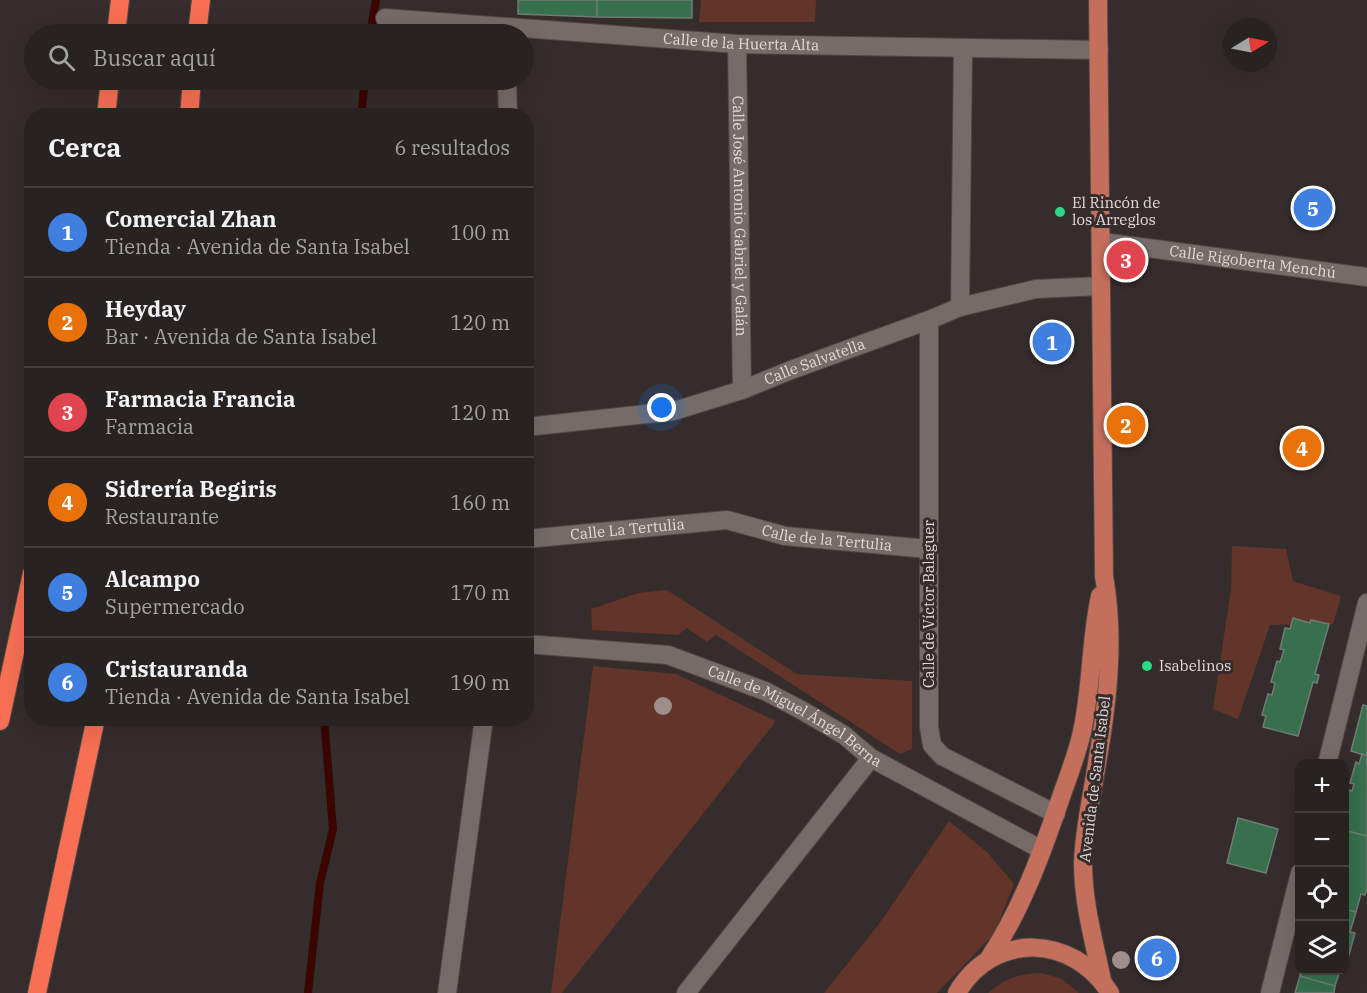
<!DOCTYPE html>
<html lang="es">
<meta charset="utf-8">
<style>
body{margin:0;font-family:"IBM Plex Serif",serif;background:#342f2d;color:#f1f3f6}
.controls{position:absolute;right:18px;bottom:18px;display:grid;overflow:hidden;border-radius:12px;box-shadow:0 6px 24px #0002}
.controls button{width:54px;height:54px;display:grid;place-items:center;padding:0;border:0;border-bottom:2px solid #443f3e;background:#282220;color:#f1f3f6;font:30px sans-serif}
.compass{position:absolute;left:1223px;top:18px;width:54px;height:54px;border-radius:50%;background:#282220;box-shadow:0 6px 24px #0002;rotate:80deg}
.you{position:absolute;left:662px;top:408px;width:21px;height:21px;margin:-15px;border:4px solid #fff;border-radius:50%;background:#1a73e8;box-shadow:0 0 0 9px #1a73e833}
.badge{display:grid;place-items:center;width:39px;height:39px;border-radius:50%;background:#2dd884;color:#fff;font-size:20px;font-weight:700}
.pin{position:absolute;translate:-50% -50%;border:3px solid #fff;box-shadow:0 2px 6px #0006}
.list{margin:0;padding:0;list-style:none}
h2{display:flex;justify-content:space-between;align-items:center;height:78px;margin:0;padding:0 24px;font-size:26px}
h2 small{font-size:20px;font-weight:400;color:#a5a4a5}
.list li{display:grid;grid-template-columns:39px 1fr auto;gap:18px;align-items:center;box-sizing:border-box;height:90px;padding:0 24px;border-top:2px solid #443f3e}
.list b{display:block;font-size:22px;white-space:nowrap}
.list p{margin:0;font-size:20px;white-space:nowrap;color:#a5a4a5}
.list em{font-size:20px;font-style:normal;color:#a5a4a5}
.icon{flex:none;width:33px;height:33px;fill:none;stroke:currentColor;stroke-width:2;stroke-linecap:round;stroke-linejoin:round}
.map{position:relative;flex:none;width:1367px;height:993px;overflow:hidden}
.search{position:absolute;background:#282220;box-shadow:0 6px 24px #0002;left:24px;top:24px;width:510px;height:66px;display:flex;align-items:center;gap:15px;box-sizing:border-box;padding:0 21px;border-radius:33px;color:#a5a4a5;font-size:22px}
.panel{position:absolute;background:#282220;box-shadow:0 6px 24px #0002;left:24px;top:108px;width:510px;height:618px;border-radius:24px}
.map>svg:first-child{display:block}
.green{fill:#62342a}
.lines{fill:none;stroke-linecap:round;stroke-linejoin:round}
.stream{stroke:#3b0600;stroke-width:8}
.building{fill:#36704d;stroke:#737b75;stroke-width:1.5}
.minor-casing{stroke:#504846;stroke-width:20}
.major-casing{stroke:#504846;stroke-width:20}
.highway-casing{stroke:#504846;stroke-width:20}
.minor{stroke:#756b68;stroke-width:18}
.major{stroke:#c46e5c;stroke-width:18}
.highway{stroke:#f87054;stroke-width:18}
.tree{fill:#9e8f8b}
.poi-dot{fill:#2dd884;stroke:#352d2b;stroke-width:2}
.labels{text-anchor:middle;stroke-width:6;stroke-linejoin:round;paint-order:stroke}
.street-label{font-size:15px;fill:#e0dad9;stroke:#352d2b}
.poi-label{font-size:15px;fill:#e0dad9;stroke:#352d2b;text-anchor:start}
</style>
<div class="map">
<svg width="1367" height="993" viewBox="0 0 1367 993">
<rect width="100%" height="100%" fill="#352d2b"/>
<path class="green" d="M701,0h115l-1,22h-116z
M1232,546l54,3 7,32 48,15 -8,28 -63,1 -32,94 -25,-10 18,-120z
M667,590l130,84 115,7v68l-12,5 -184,-119 -9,7 -20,-14 -9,7 -86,-5 -1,-21 47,-16z
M593,666l83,8 100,47 -214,272h-11z
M949,821l39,32 26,31 -20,50 -57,59h-113l55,-69z
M1042,973l20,6 17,14h-91c19,-16 30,-19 54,-20z"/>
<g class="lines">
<path class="stream" d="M370,34l6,-34
M361,116l4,-36
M308,993l12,-110 13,-54 -9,-111"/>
</g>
<path class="building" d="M518,0h79v17l-79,-3z
M597,0h95v18l-95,-1z
M1293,618l17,5 1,-3 18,4 -14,50 4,1 -2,8 -4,-1 -15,54 -35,-9 3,-11 -4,-1 6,-21 4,1 3,-12 -4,-1 6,-21 3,1 4,-12 -4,-1 5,-21 5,1z
M1363,705l4,1v50l-16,-5z
M1362,754l5,2v80l-23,-6 3,-21h-3v-7l4,-12 4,1 2,-7 -4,-1 6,-21 3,2z
M1238,818l40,11 -12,44 -39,-10z
M1344,830l23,6v52l-2,7 -4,-1 -5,18 -12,-3z
M1344,909l12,3 -6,20 5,1 -10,36z
M1301,970h39l-5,16 -35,-10z
M1300,976l35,10 -1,7h-39z"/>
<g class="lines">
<defs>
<g id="minor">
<path id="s1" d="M385,18l352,26 362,6"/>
<path id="s2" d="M737,44l5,346"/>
<path d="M507,80l1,36"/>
<path id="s3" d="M1102,242l265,35"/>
<path d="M960,307l3,-259"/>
<path d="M929,320v407l3,18 10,11 114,58"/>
<path id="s4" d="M526,427l148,-16 68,-21 49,-20 138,-50 31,-13 76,-18 65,-3"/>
<path id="s5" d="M526,539l201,-19 58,16 143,13"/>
<path id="s6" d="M526,644l142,11 97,36 38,20 41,24 27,23 171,92"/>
<path d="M1327,764l40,-161"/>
<path d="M447,993l37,-275"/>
<path d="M686,993l185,-235"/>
<path d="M1270,993l30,-120"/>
</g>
<path id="major" d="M1098,0l6,576c11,62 4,125 -7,187 -5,33 -13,66 -14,100 0,39 11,79 19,117
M988,960c33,-49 54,-107 73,-163 7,-20 15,-40 20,-61 11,-46 9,-94 19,-140
M957,993c36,-62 116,-59 153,0"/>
<path id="highway" d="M116,34l4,-34
M197,34l4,-34
M106,116l4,-36
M189,116l3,-36
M0,721l32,-148
M37,993l59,-275"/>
</defs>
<use href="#minor" class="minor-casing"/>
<use href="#major" class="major-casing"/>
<use href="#highway" class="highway-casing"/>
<use href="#minor" class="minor"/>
<use href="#major" class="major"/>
<use href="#highway" class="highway"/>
</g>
<g class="tree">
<circle cx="663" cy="706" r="9"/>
<circle cx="1121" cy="960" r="9"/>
</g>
<g class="poi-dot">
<circle cx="1060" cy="212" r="6"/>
<circle cx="1147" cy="666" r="6"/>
</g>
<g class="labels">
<g class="street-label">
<text dy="5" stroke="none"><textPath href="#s1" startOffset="357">Calle de la Huerta Alta</textPath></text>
<text dy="5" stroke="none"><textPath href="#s2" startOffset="172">Calle José Antonio Gabriel y Galán</textPath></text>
<text dy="5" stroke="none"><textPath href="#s3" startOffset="152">Calle Rigoberta Menchú</textPath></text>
<text dy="5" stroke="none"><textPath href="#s4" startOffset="298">Calle Salvatella</textPath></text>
<text dy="5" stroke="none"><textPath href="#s5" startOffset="102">Calle La Tertulia</textPath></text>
<text dy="5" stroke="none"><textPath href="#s5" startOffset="304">Calle de la Tertulia</textPath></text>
<text transform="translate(929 604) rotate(-90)" y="5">Calle de Víctor Balaguer</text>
<text dy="5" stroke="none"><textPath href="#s6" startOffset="284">Calle de Miguel Ángel Berna</textPath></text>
<text transform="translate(1095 779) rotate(-83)" y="5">Avenida de Santa Isabel</text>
</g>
<g class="poi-label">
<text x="1072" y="208">El Rincón de<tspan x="1072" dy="17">los Arreglos</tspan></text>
<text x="1159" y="671">Isabelinos</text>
</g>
</g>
</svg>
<div class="controls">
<button>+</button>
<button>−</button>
<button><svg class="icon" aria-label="locate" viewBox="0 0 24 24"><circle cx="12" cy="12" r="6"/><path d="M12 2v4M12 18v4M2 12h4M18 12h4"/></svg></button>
<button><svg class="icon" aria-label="layers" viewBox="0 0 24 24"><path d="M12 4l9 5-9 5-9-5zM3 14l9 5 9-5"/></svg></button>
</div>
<svg class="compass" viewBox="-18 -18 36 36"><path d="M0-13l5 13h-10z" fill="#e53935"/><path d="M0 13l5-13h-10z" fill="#a5a4a5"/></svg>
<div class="you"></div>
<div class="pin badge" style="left:1052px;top:342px;background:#3f7fe0">1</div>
<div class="pin badge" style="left:1126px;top:425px;background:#e8710a">2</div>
<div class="pin badge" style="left:1126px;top:260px;background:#e0444e">3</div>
<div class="pin badge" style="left:1302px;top:448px;background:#e8710a">4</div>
<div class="pin badge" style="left:1313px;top:208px;background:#3f7fe0">5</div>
<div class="pin badge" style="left:1157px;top:958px;background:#3f7fe0">6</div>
<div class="search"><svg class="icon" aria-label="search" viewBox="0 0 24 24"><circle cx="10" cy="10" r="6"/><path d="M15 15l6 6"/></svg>Buscar aquí</div>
<section class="panel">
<h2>Cerca<small>6 resultados</small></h2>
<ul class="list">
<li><span class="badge" style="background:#3f7fe0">1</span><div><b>Comercial Zhan</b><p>Tienda · Avenida de Santa Isabel</p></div><em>100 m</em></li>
<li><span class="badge" style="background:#e8710a">2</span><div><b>Heyday</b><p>Bar · Avenida de Santa Isabel</p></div><em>120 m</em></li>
<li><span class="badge" style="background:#e0444e">3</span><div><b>Farmacia Francia</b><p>Farmacia</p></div><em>120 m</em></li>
<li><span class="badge" style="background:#e8710a">4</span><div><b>Sidrería Begiris</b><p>Restaurante</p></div><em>160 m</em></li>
<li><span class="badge" style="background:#3f7fe0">5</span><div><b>Alcampo</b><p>Supermercado</p></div><em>170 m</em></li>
<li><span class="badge" style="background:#3f7fe0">6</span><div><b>Cristauranda</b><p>Tienda · Avenida de Santa Isabel</p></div><em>190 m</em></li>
</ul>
</section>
</div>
